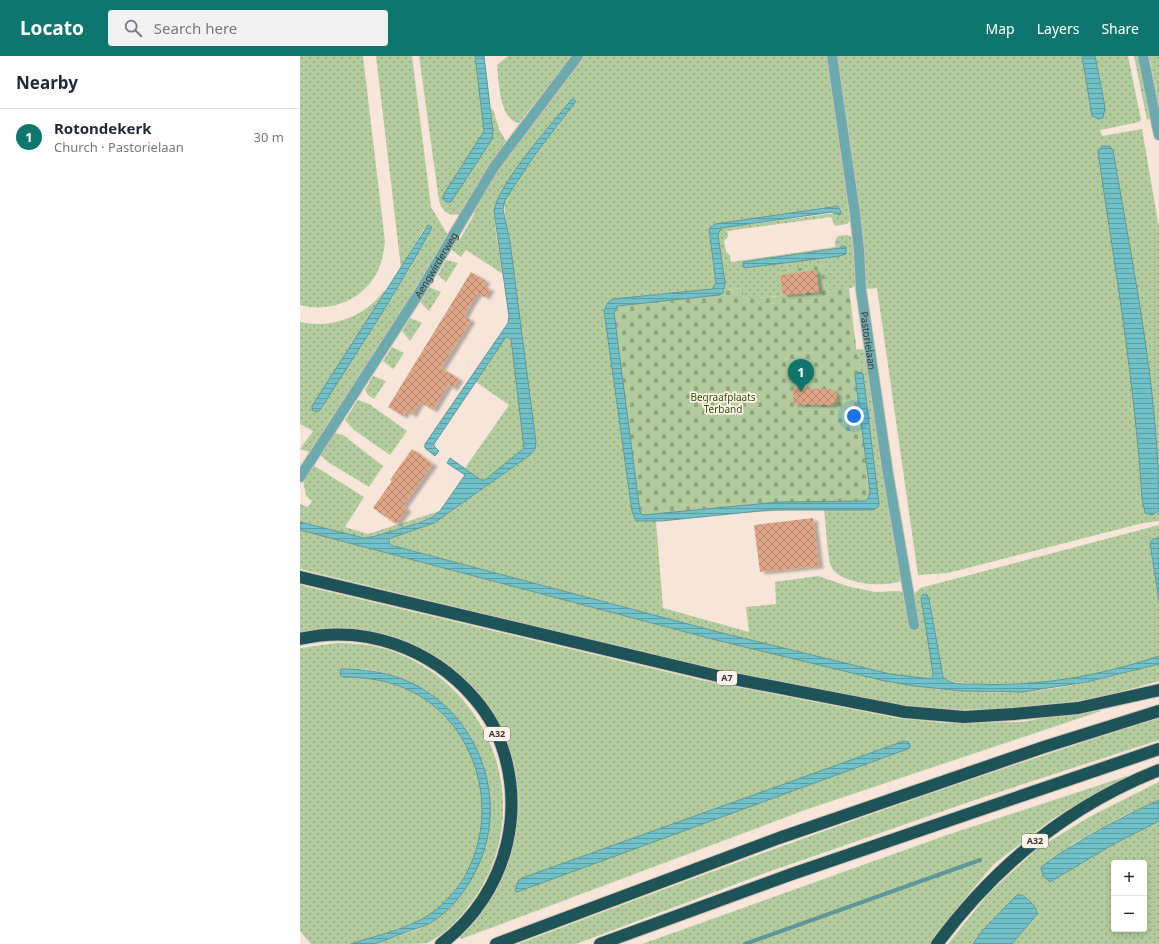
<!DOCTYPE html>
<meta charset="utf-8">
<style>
body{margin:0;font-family:"Noto Sans",sans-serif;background:#f2f2f3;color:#1f2937}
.controls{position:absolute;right:12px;bottom:12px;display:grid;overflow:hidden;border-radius:4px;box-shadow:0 2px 6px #0003}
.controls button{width:36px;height:36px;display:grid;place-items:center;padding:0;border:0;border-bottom:1px solid #e0e1e3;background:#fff;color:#1f2937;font:20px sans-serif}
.you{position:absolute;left:554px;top:360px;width:14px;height:14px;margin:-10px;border:3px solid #fff;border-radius:50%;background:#1a73e8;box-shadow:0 0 0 6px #1a73e833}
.badge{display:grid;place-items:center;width:26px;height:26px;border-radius:50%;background:#0f766e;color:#fff;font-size:13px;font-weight:700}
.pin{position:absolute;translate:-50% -33px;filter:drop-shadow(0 1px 2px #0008)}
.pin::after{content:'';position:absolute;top:21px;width:14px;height:12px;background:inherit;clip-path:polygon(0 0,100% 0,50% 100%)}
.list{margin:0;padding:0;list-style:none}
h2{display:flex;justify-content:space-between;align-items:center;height:52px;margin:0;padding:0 16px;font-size:17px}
h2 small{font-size:13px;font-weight:400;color:#747a83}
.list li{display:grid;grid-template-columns:26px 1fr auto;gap:12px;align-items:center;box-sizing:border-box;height:56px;padding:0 16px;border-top:1px solid #e0e1e3}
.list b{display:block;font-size:15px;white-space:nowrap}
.list p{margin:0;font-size:13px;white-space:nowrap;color:#747a83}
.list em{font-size:13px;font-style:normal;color:#747a83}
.icon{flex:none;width:22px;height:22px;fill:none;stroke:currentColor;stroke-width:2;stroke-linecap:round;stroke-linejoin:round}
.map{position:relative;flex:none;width:859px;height:888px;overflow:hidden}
header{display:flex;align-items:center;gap:24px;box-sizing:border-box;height:56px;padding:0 20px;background:#0f766e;color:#fff}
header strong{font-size:19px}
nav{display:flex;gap:22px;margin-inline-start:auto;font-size:14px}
.search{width:280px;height:36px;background:#f2f2f3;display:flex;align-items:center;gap:10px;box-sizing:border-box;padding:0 14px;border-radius:4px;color:#747a83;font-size:15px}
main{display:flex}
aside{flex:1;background:#fff}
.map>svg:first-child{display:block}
.grass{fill:url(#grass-dots);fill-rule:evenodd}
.cemetery{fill:url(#cemetery-stones)}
.water{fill:url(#water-rules);stroke:#60979a}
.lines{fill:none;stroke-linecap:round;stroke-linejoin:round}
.stream{stroke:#60979a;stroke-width:4}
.building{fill:url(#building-cross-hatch);filter:url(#shadow)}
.minor-casing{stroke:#d1c2b6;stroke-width:12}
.highway-casing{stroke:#d1c2b6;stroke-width:14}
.minor{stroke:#6daaae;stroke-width:10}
.highway{stroke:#1e5357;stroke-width:12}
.labels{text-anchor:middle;stroke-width:3.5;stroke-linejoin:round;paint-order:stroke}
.shield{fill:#fef4ec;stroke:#766e68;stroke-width:1}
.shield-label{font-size:9px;font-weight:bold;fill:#3c3530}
.street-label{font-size:10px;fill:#3c3530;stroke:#fef4ec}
.park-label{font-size:10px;fill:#305100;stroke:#fef4ec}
</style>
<header>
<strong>Locato</strong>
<div class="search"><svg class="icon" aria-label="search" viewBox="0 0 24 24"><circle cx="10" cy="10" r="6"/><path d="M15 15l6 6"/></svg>Search here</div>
<nav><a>Map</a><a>Layers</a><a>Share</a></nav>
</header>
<main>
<aside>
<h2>Nearby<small></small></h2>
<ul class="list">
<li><span class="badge">1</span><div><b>Rotondekerk</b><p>Church · Pastorielaan</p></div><em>30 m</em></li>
</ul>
</aside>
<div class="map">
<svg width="859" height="888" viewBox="0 0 859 888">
<defs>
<pattern id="grass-dots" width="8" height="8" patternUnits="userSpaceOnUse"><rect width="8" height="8" fill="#b3cc9e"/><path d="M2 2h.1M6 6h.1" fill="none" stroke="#93a681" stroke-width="1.8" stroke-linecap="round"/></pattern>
<pattern id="cemetery-stones" width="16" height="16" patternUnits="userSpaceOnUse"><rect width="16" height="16" fill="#b3cc9e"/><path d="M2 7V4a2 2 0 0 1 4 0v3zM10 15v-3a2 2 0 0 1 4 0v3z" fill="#93a681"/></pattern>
<pattern id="water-rules" width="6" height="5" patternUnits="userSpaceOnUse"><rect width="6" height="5" fill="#70c1c8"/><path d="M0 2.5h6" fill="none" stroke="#5d9ea3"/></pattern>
<pattern id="building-cross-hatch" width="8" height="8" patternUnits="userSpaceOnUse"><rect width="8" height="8" fill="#dea686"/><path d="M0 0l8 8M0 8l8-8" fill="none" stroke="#b5886e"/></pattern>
<filter id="shadow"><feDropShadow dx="4.5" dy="2.5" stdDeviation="1" flood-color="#0004"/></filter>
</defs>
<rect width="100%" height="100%" fill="#f6e5d8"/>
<path class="grass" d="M0,0h63l22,186c-1,7 -2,14 -4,21 -11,34 -48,51 -81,42z
M76,0h36l19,151 17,28 -30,51 -108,166 -10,-3 13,-18 -13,-7v-102c32,7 64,-5 84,-31l2,1 -74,114 36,-40 20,-30 43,-69 14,-40 -24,41z
M119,0h56l9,70v5l-3,6 12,-5 -3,-22 3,-1 6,20 7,12 -45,73c-14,2 -17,-1 -22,-13z
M208,0h64l-53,67c-20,-3 -20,-42 -22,-58z
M284,0h245l21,165 -3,3 -12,2 -4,-9 -104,14 1,6 -4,4 2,11 4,3 1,7 104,-15v-6l3,-5 10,-1 5,3 2,7 1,40 -4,3 -25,3 -5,-26 -42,31 -36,3 -2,-11 -18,2 1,-7 -7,-48 3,-7 115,-15 4,-5 -2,-2h-5l-118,18 -6,5 7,54 -4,6 -99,10 -5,2 -4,10 28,200 4,10h20l7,87 86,24 -3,-25 30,-3 -1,-22 43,-6 29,10 28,6 24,-1 7,2 5,37 7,-1 -5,-34 7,-7 239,-63v12h-4l-5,6 9,58v55c-67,23 -142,35 -212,25l-4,-4 -22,-79 12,75 -1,6 -42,-5 -172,-42 -328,-87 -1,-2 2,-5 43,-15 96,-68 5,-6 1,-6 -32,-239 3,-8 29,-43 40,-53 -4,-1c-17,21 -76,89 -77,112 -2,15 6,47 8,63l-37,-24 -5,7 -10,-8 7,-11 2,1 15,-26 -2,-1 30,-50zM540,192l-96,20 -1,-6z
M535,0h247l10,60 13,-9 -10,-51h33l13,64 -2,2 -39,8 2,6 40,-7 17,99v277l-6,-91 -55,-262 27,177 10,84 7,86 13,16 4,-4v10l-16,2 -195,50 -30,2 -41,-287 -11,1z
M834,0h4l13,62 -4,2z
M849,0h10v49z
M146,204l12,3 -12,19 -8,-7z
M129,231l12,5 -12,19 -9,-9z
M110,262l12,5 -12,18 -8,-10z
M206,281l5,2 13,109 -39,32h-4l-16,-12 44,-63 -33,-23z
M92,291l12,6 -11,16 -10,-8z
M563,293l4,6 35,225c-15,9 -64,4 -71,-14 -4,-11 -5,-43 -7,-56h47l-10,-138h-2l-3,-22z
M73,320l13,5 -12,18 -6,-4 -3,-5z
M58,344l11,4 38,27 -17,24 -36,-25 -9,-10z
M35,377l8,2 40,31 -14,21 -41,-25 -8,-7z
M13,409l51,32 -19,30 23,7 72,-23c-14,11 -59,27 -76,26 -19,0 -45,-10 -64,-15v-18l8,3 4,-6 -6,-5 -3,-16z
M0,474l416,110 220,49c28,3 57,4 85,3 47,-3 93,-16 138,-28v17l-65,18 -89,10 -60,1 -46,-5 -196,-38 -403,-98z
M0,529l401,95 196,38 47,5 77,-1 76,-13 4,2 -296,99 -344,129 -2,-2c48,-48 76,-123 49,-189 -4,-8 -9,-16 -13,-24 -5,-8 -8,-18 -14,-26 -44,-58 -112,-77 -181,-65z
M37,587c23,0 46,3 67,13 91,41 128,151 74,237 -12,18 -31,41 -51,50 -8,1 -44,1 -55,1 16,-6 47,-13 60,-22 21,-13 37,-36 46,-59 29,-72 -3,-156 -78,-185 -12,-4 -29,-10 -41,-9 -6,1 -12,6 -17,8 21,0 42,2 62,11 66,29 97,110 67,175 -10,20 -25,42 -44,54 -11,6 -65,26 -77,27 -13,0 -26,0 -39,0l-11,-13v-283z
M859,662v22l-181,59 -210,73 -192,72h-58c212,-80 425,-158 641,-226z
M827,720l-1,4 -74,39 -58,45 -38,45 -26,35h-288l305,-109z
M859,726v18l-38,17 -50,28 -21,37 62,-37 47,-24v123h-147l25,-30 -4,-10 -11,-9 -40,36 -9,13h-25l41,-51 48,-44 52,-32zM814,807h30v66h-30z"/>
<path class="cemetery" d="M523,209l4,26 22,-3 26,216 -220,15 -18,-3 -28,-211 133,-17 2,11 36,-3 -3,-25z"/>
<path class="water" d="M175,0h9l9,76 -1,7 -41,63h-5l-3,-3 1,-5 40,-63z
M782,0h13l10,51 -2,11 -5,1 -6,-3z
M272,43l4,2 -40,52 -31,47 -2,9 7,33 26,201 -1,6 -5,6 -96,68 -43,15 -2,2 1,5 328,87 172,42 42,5 1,-6 -12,-75 2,-4 4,1 2,4 14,78c6,8 22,7 32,7 62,3 125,-8 184,-28v8l-72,18 -65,10 -61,-1 -46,-5 -30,-5 -169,-41 -416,-110v-8l64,16 12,-2 43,-13 13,-6 8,-6 25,-36 -18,-12 3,-5 31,22h4l39,-32 -13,-109 -5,-2 -72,107v2l5,5 -4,5 -10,-8v-4l83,-121 1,-7 -15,-105c4,-27 59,-89 78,-112z
M804,90h5l4,4c20,119 46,240 46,361l-7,4 -7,-2 -3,-14c-7,-116 -27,-231 -44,-347l3,-5z
M538,150l3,6 -1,3 -8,-3 -111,16 -3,7 7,48 -2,10 -4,2 -102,11 -3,7 26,199 3,3 136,-13 86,-1 3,-2 2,-8 -15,-115 2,-3 4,-1 2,2 16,130 -2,4 -6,2h-102l-108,11h-25l-4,-10 -28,-200 4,-9 5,-3 99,-10 4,-6 -7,-54 6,-5z
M128,169l4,2 -1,2c-33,62 -73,121 -111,181l-3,2 -5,-2v-4z
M542,190l4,1v7l-6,2 -96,12 -1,-6 97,-14z
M859,481v64l-9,-58 3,-4z
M41,613c23,0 45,3 66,12 70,30 103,116 71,185 -10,22 -26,44 -46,56 -8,5 -19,7 -28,11 -10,3 -21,9 -31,11 -7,0 -15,0 -22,0 29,-10 64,-16 87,-36 67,-57 55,-169 -20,-213 -24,-14 -49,-18 -76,-18l-2,-3z
M604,685l5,1 1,6 -393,144 -2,-1 3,-10 4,-3z
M859,744v21l-47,24 -62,37 -7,-6 -2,-9c37,-27 76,-48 118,-67z
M717,839h5c7,5 15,11 15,19l-25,30h-39l9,-13z"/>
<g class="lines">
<path class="stream" d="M445,888l235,-84"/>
</g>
<path class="building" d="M516,214l3,22 -36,3 -3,-20z
M171,216l15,9 -3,4 7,4 -5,8 -7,-4 -8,12 -6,11 7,4 -30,48 18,11 -6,9 -5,-3 -15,25 -13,-8 -8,13 -6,-4 -3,5 -15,-9z
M493,332l39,1 5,5 -1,7 -4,4 -39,-1z
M112,393l21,15 -30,42 4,3 -11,15 -23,-16 19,-27 -2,-1z
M513,462l6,48 -59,6 -6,-47z"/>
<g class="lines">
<defs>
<g id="minor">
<path id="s1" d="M532,0l23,158 4,36 2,40 27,184 26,151"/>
<path d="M843,0l16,79"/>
<path id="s2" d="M0,421l119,-184 75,-126 84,-111"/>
</g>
<path id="highway" d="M0,521l418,99 187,36 59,5 50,-3 64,-6 81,-18
M0,583c64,-15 131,9 174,59 7,8 14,18 19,27 38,77 16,168 -52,219
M196,888l283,-106 265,-91 115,-36
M300,888l192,-70 367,-125
M637,888c58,-78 131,-138 222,-174"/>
</defs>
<use href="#minor" class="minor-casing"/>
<use href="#highway" class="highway-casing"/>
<use href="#minor" class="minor"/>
<use href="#highway" class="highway"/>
</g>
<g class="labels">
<g class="shield">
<rect x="417" y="615" width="20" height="14" rx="3"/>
<rect x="184" y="671" width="26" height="14" rx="3"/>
<rect x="722" y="778" width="26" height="14" rx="3"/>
</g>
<g class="shield-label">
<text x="427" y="625">A7</text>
<text x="197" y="681">A32</text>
<text x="735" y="788">A32</text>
</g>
<g class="street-label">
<text dy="4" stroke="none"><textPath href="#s2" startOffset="252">Aengwirderweg</textPath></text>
<text dy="4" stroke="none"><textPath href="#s1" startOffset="287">Pastorielaan</textPath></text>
</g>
<g class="park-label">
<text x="423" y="345">Begraafplaats<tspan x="423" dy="12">Terband</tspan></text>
</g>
</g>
</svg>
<div class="controls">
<button>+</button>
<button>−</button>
</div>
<div class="you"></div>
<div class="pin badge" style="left:501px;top:336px">1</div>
</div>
</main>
